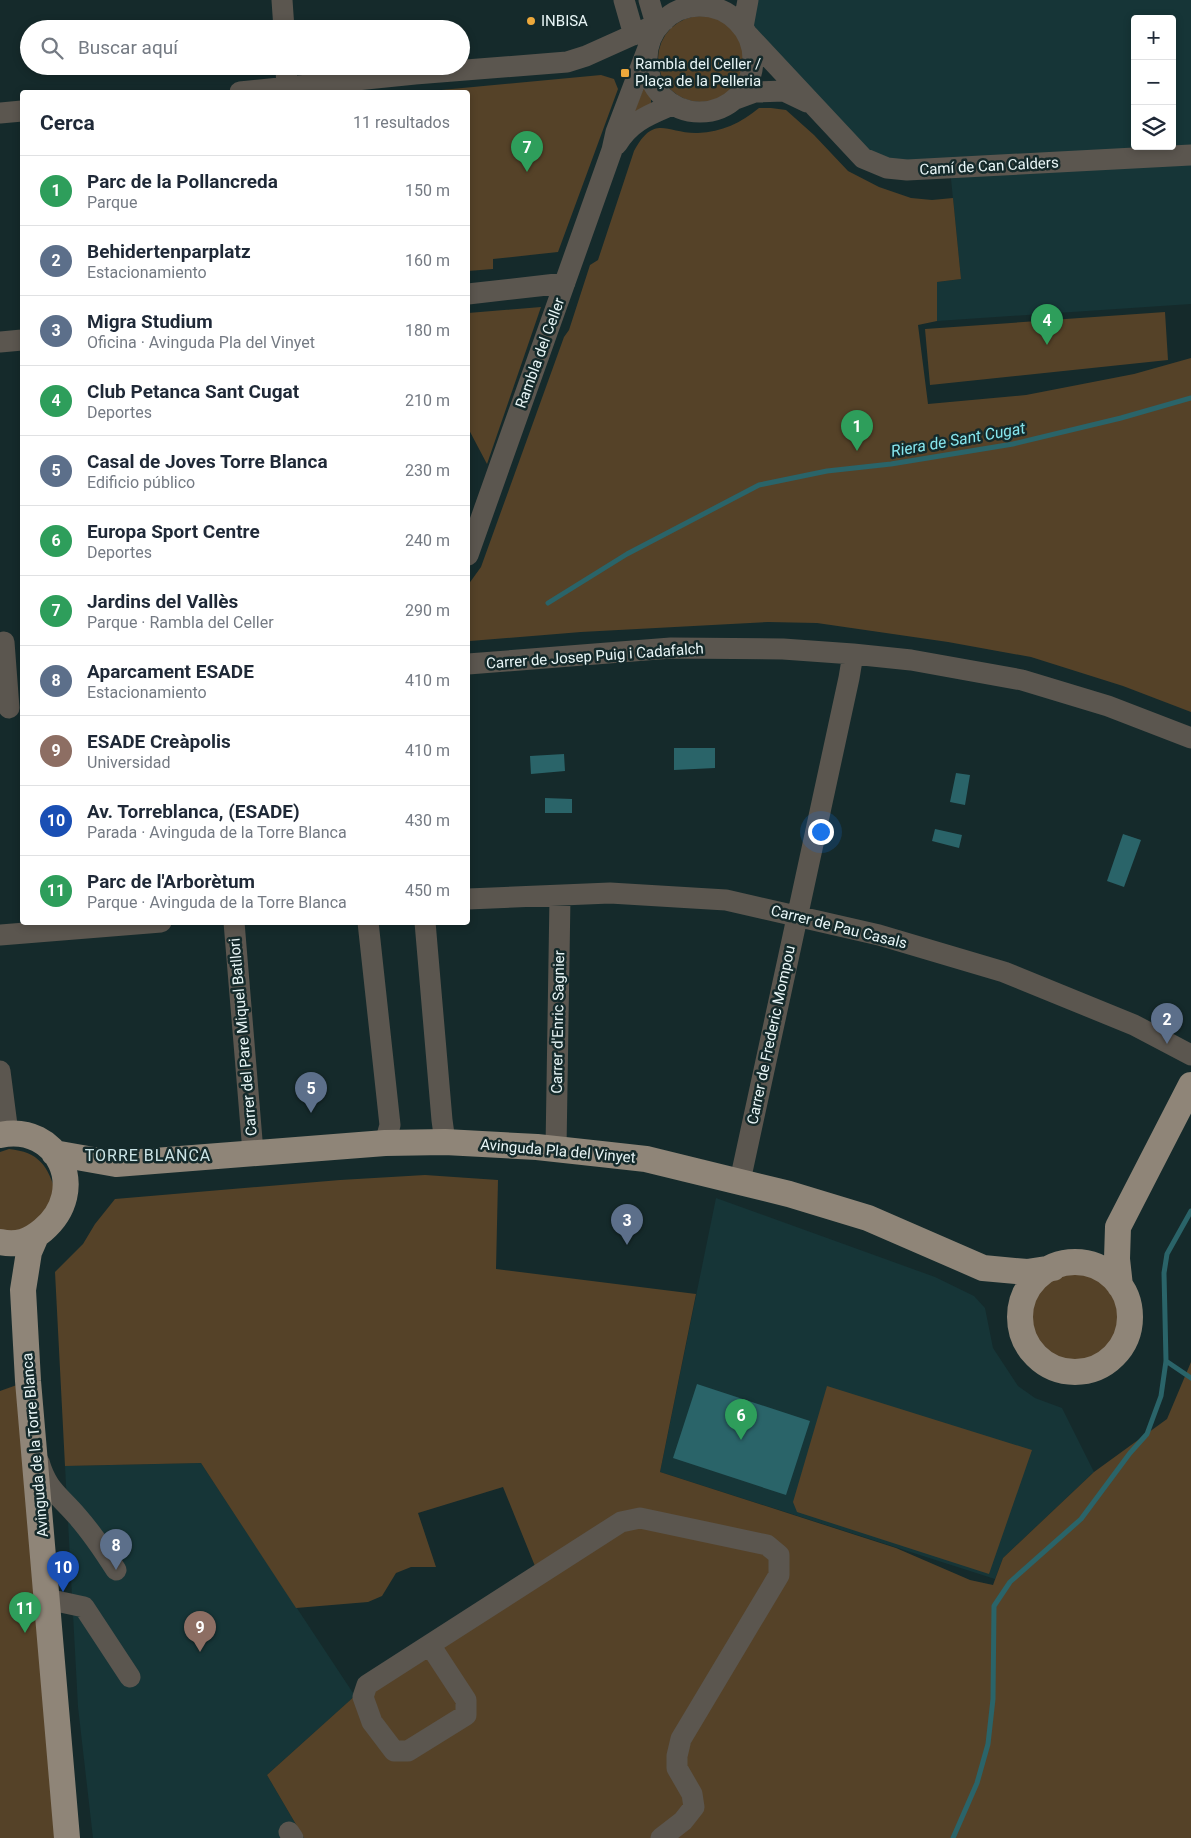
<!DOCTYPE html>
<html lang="es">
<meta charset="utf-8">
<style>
body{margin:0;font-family:Roboto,sans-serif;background:#f6f6f7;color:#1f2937}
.controls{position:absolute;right:15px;top:15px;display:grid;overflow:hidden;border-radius:5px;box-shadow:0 2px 8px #0003}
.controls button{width:45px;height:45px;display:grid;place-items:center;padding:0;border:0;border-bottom:1px solid #e0e1e3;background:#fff;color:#1f2937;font:25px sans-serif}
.you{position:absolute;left:820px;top:831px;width:18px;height:18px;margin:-12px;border:4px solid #fff;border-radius:50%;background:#1a73e8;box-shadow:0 0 0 8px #1a73e833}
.badge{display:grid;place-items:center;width:32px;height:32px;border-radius:50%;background:#b45309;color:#fff;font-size:16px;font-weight:700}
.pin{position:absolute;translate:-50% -41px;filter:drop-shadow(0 1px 2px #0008)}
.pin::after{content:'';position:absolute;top:26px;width:18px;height:15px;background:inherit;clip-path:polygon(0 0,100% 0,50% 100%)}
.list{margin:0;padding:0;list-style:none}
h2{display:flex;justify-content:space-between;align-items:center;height:65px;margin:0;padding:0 20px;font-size:21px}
h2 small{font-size:16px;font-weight:400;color:#747a83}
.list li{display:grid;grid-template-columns:32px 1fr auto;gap:15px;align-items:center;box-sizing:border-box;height:70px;padding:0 20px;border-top:1px solid #e0e1e3}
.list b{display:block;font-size:19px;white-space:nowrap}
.list p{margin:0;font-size:16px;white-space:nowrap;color:#747a83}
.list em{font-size:16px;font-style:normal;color:#747a83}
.icon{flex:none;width:28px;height:28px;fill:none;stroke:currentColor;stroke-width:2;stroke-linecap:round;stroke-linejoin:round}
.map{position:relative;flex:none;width:1191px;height:1838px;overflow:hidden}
.search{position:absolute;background:#fff;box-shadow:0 2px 8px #0003;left:20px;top:20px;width:450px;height:55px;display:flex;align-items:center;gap:12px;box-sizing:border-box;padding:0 18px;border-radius:28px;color:#747a83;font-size:19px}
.panel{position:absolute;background:#fff;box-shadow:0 2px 8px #0003;left:20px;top:90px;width:450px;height:835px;border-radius:5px}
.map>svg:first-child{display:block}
.built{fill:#163537;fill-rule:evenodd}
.green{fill:#554228}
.water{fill:#2a6469}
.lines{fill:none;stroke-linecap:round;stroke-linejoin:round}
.stream{stroke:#2a6469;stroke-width:5}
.minor{stroke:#5b564f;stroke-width:21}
.major{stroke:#8f8578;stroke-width:26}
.poi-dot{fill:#eda83b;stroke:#152a2b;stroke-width:2}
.labels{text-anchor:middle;stroke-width:5;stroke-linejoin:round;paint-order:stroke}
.poi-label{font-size:15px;fill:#e9f6f7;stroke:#152a2b;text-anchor:start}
.street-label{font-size:15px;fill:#e9f6f7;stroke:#152a2b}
.water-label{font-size:16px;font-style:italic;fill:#87e6ed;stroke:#152a2b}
.neighbourhood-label{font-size:16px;letter-spacing:1px;fill:#cce5e7;stroke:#152a2b}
</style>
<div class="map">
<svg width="1191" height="1838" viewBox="0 0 1191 1838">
<rect width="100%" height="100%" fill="#152a2b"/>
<path class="built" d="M748,0h443v304l-254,17v-39l24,-3 -11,-110 -63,-1 -139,-133zM1135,19h37v127h-37z
M716,1198l219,79 39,19 11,12 8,40 25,38 17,12 27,10 32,64 -91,86 -8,21 -335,-107z
M201,1463l154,233 -88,79 37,63h-211l-15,-131 -13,-241z"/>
<path class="green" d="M658 59a43 43 0 1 1 86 0a43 43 0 1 1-86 0Z
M601,75l13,4 4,10 -60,163 -65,7v10l-25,2v-179h-48z
M644,87l7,12v5l-17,8z
M759,108h12l15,2 28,25 34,36 31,16 32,11 21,2 21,-2 8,81 -24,3v39l-19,4 10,79 98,-9 108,-21 57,-16v354l-68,-26 -92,-29 -83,-15 -131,-19 -49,-1 -187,10 -111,9 -2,-24v-32l13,-18 83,-230 5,-7 21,-65 8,-5 36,-109c21,-38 32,-17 64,-18 24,-1 43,-10 61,-25z
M541,307l-54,157 -19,-36v-115z
M1165,312l3,48 -238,25 -5,-56z
M9,1149c30,3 39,17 47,44l-21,37 -35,6v-84z
M425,1175l73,5 -2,89 200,25 -36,178 236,76 74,32 23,5 10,-27 91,-86 73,-53 24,-57v476h-887l-37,-63 100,-90 172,-109 -36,-89 -85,26 18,54h-25l-15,6 -14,23 -14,6 -72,6 -95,-145 -136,3 -10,-194 28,-28 12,-20 20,-25 225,-19z
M1031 1319a45 45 0 1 1 90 0a45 45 0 1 1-90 0Z
M28,1381l39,457h-67v-447z
M827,1386l205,64 -43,124 -192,-62 -4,-10z"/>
<path class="water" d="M674,748h41v20l-41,2z
M564,754l1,17 -34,3 -1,-18z
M956,773l14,2 -5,30 -15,-3z
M545,798l27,1v14h-27z
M935,829l27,6 -3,13 -27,-7z
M1123,834l18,6 -17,47 -17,-6z
M697,1384l113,37 -24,74 -113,-37z"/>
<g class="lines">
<path class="stream" d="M548,603l79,-49 132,-69 68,-14 64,-7 122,-20 108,-26 70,-20
M1166,1361l25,17
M953,1838l24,-55 11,-39 5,-45 1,-93 16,-24 71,-63 49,-66 17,-19 14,-38 5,-35 -2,-88 3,-19 24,-43"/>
<path class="minor" d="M282,0l2,29
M624,0l10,35
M649,0l7,24
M647 59a53 53 0 1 1 106 0a53 53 0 1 1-106 0Z
M743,27l5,-27
M748,35l115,123 24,10 20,2 284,-15
M286,66l1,26
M240,92l175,-18 152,-12 19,-6 78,-35
M736,99l19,-7 29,-1 23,11
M0,113l22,-2
M617,144c14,-23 32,-29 55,-39
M468,294l97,-11
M0,342l22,-2
M468,555l144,-405 4,-18 32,-84
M4,642l5,66
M468,664l203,-16 112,1 70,5 58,6 111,20 86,26 83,32
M468,899l142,-6 116,7 153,35 125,37 130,53 57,30
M234,922l19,230
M368,922l22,203 -5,18
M425,922l17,198 3,22
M0,935l161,-13
M0,1071l8,62
M556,1149l4,-253
M740,1181l109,-503 4,-24
M39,1462c8,28 20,33 38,54 15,17 27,35 39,54
M47,1599l37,8 46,70
M430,1645l36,55v15l-58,36h-14l-22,-29 -9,-25 4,-12 254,-163 19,-4 127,27 12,10v20l-98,164 -4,17v12l15,26 2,13 -11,14 -22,17
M289,1832l4,6"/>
<path class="major" d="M0,1135c58,-12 90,55 43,95 -13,11 -26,16 -43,12
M54,1153l62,11 269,-21 60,-1 92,5 64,7 45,5 143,35 79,24 115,50 44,4 26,-4
M36,1236l-7,16 -6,38 5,91 39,457
M1020 1317a55 55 0 1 1 110 0a55 55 0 1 1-110 0Z
M1120,1286l-3,-27 1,-32 73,-142"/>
</g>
<g class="poi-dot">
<circle cx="531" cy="21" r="5"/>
<rect x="620" y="68" width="10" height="10" rx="2.5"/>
</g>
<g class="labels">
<g class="poi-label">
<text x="541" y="26">INBISA</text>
<text x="635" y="69">Rambla del Celler /<tspan x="635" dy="17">Plaça de la Pelleria</tspan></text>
</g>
<g class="street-label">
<text transform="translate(989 166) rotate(-3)" y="5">Camí de Can Calders</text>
<text transform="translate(540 353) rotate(-70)" y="5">Rambla del Celler</text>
<text transform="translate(595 656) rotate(-4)" y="5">Carrer de Josep Puig i Cadafalch</text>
<text transform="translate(839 927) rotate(14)" y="5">Carrer de Pau Casals</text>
<text transform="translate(558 1022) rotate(-89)" y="5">Carrer d'Enric Sagnier</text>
<text transform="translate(771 1035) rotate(-78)" y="5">Carrer de Frederic Mompou</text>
<text transform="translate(243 1037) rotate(-95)" y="5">Carrer del Pare Miquel Batllori</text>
<text transform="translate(558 1151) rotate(5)" y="5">Avinguda Pla del Vinyet</text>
<text transform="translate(35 1445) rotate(-95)" y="5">Avinguda de la Torre Blanca</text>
</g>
<g class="water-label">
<text transform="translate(958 439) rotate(-10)" y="6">Riera de Sant Cugat</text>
</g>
<g class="neighbourhood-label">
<text x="148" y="1161">TORRE BLANCA</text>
</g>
</g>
</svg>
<div class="controls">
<button>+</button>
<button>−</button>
<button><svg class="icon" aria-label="layers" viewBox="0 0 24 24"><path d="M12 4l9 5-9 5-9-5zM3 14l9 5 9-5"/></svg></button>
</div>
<div class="you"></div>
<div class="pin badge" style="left:857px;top:451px;background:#2e9e5b">1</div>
<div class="pin badge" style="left:1167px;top:1044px;background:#5c6f8a">2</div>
<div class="pin badge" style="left:627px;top:1245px;background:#5c6f8a">3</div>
<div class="pin badge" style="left:1047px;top:345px;background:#2e9e5b">4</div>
<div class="pin badge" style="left:311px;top:1113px;background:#5c6f8a">5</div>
<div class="pin badge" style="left:741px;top:1440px;background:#2e9e5b">6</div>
<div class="pin badge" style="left:527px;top:172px;background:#2e9e5b">7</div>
<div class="pin badge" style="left:116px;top:1570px;background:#5c6f8a">8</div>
<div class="pin badge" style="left:200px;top:1652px;background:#8d6e63">9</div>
<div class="pin badge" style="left:63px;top:1592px;background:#1a4fb4">10</div>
<div class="pin badge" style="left:25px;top:1633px;background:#2e9e5b">11</div>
<div class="search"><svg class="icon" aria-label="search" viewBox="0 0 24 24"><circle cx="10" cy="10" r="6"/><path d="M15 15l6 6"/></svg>Buscar aquí</div>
<section class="panel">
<h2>Cerca<small>11 resultados</small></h2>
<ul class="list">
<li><span class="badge" style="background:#2e9e5b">1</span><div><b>Parc de la Pollancreda</b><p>Parque</p></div><em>150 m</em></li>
<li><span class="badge" style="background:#5c6f8a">2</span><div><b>Behidertenparplatz</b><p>Estacionamiento</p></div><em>160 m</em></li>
<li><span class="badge" style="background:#5c6f8a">3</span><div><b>Migra Studium</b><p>Oficina · Avinguda Pla del Vinyet</p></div><em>180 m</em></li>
<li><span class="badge" style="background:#2e9e5b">4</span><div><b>Club Petanca Sant Cugat</b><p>Deportes</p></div><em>210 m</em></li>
<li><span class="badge" style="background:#5c6f8a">5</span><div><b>Casal de Joves Torre Blanca</b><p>Edificio público</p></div><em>230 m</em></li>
<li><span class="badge" style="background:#2e9e5b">6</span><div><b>Europa Sport Centre</b><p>Deportes</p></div><em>240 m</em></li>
<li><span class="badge" style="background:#2e9e5b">7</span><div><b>Jardins del Vallès</b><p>Parque · Rambla del Celler</p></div><em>290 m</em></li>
<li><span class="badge" style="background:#5c6f8a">8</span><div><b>Aparcament ESADE</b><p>Estacionamiento</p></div><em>410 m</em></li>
<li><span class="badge" style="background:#8d6e63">9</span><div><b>ESADE Creàpolis</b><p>Universidad</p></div><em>410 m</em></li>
<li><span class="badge" style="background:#1a4fb4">10</span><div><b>Av. Torreblanca, (ESADE)</b><p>Parada · Avinguda de la Torre Blanca</p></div><em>430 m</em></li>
<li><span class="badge" style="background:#2e9e5b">11</span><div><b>Parc de l'Arborètum</b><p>Parque · Avinguda de la Torre Blanca</p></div><em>450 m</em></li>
</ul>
</section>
</div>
